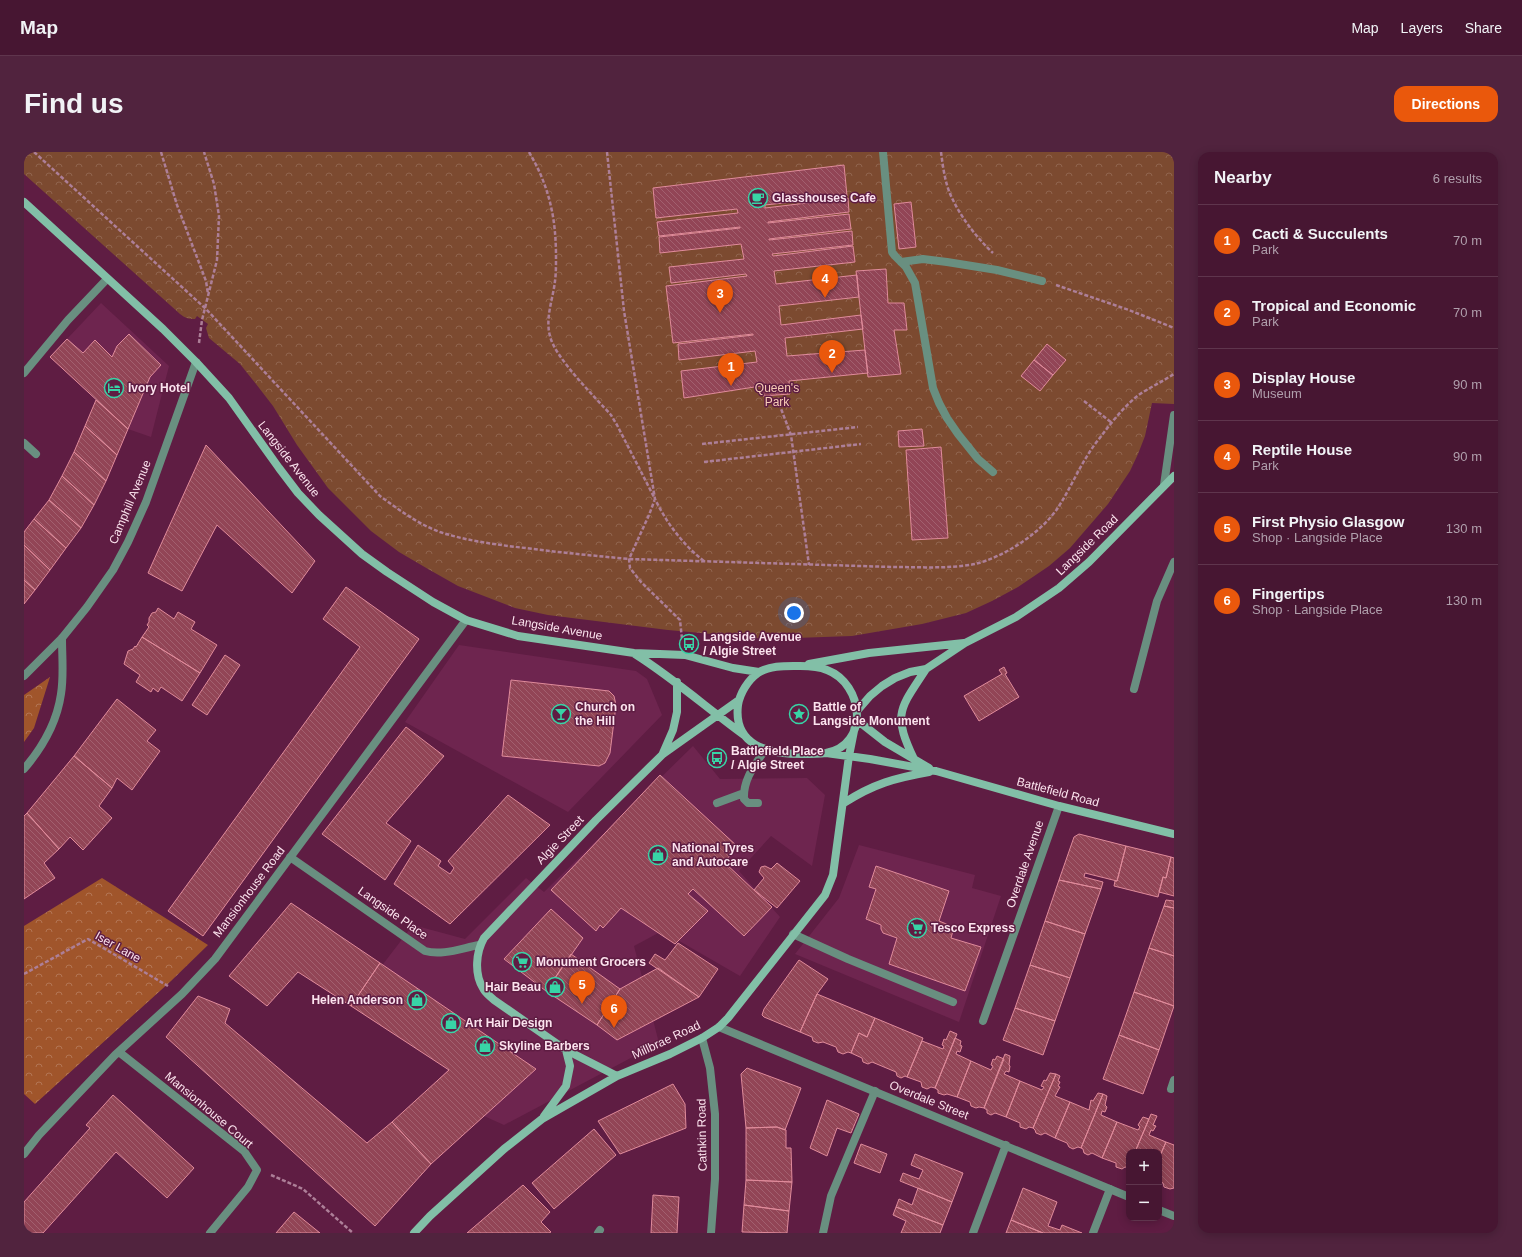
<!DOCTYPE html>
<meta charset="utf-8">
<style>
body{margin:0;font-family:Arial,sans-serif;background:#51233e;color:#f1f3f6}
.controls{position:absolute;right:12px;bottom:12px;display:grid;overflow:hidden;border-radius:8px;box-shadow:0 2px 10px #0003}
.controls button{width:36px;height:36px;display:grid;place-items:center;padding:0;border:0;border-bottom:1px solid #5f354d;background:#471632;color:#f1f3f6;font:20px sans-serif}
.you{position:absolute;left:770px;top:461px;width:14px;height:14px;margin:-10px;border:3px solid #fff;border-radius:50%;background:#1a73e8;box-shadow:0 0 0 6px #1a73e833}
.badge{display:grid;place-items:center;width:26px;height:26px;border-radius:50%;background:#ea580c;color:#fff;font-size:13px;font-weight:700}
.pin{position:absolute;translate:-50% -33px;filter:drop-shadow(0 1px 2px #0008)}
.pin::after{content:'';position:absolute;top:21px;width:14px;height:12px;background:inherit;clip-path:polygon(0 0,100% 0,50% 100%)}
.list{margin:0;padding:0;list-style:none}
h2{display:flex;justify-content:space-between;align-items:center;height:52px;margin:0;padding:0 16px;font-size:17px}
h2 small{font-size:13px;font-weight:400;color:#b09fac}
.list li{display:grid;grid-template-columns:26px 1fr auto;gap:12px;align-items:center;box-sizing:border-box;height:72px;padding:0 16px;border-top:1px solid #5f354d}
.list b{display:block;font-size:15px;white-space:nowrap}
.list p{margin:0;font-size:13px;white-space:nowrap;color:#b09fac}
.list em{font-size:13px;font-style:normal;color:#b09fac}
.map{position:relative;flex:none;width:1150px;height:1081px;overflow:hidden;border-radius:12px}
header{display:flex;align-items:center;gap:24px;box-sizing:border-box;height:56px;padding:0 20px;background:#471632;border-bottom:1px solid #5f354d}
header strong{font-size:19px}
nav{display:flex;gap:22px;margin-inline-start:auto;font-size:14px}
.intro{display:flex;align-items:center;justify-content:space-between;box-sizing:border-box;height:96px;padding:0 24px}
h1{margin:0;font-size:28px}
.button{padding:10px 18px;border-radius:12px;background:#ea580c;color:#fff;font-size:14px;font-weight:700}
main{display:flex;gap:24px;padding:0 24px}
aside{flex:1;background:#471632;border-radius:12px;box-shadow:0 2px 10px #0003}
.map>svg:first-child{display:block}
.built{fill:#6e254f}
.forest{fill:url(#forest-crowns)}
.park{fill:url(#park-crowns)}
.building{fill:url(#building-back-hatch);stroke:#e08b9b}
.lines{fill:none;stroke-linecap:round;stroke-linejoin:round}
.path{stroke:#ad7f98;stroke-width:2.5;stroke-dasharray:4 2;stroke-linecap:butt}
.lane{stroke:#698f80;stroke-width:8}
.street{stroke:#698f80;stroke-width:8}
.secondary{stroke:#82bfa7;stroke-width:8}
.labels{text-anchor:middle;stroke-width:3;stroke-linejoin:round;paint-order:stroke}
.poi-label{font-size:12px;font-weight:bold;fill:#fce3ee;stroke:#5f1d43;text-anchor:start}
.park-label{font-size:12px;fill:#f7ccb6;stroke:#5f1d43}
.street-label{font-size:12px;fill:#fce3ee;stroke:#5f1d43}
</style>
<header>
<strong>Map</strong>
<nav><a>Map</a><a>Layers</a><a>Share</a></nav>
</header>
<div class="intro"><h1>Find us</h1><a class="button">Directions</a></div>
<main>
<div class="map">
<svg width="1150" height="1081" viewBox="0 0 1150 1081">
<defs>
<pattern id="forest-crowns" width="20" height="18" patternUnits="userSpaceOnUse"><rect width="20" height="18" fill="#a0552b"/><path d="M2 6a3 3 0 1 1 6 0M12 15a3 3 0 1 1 6 0" fill="none" stroke="#b37554"/></pattern>
<pattern id="park-crowns" width="20" height="18" patternUnits="userSpaceOnUse"><rect width="20" height="18" fill="#7c4a30"/><path d="M2 6a3 3 0 1 1 6 0M12 15a3 3 0 1 1 6 0" fill="none" stroke="#90644e"/></pattern>
<pattern id="building-back-hatch" width="6" height="6" patternUnits="userSpaceOnUse"><rect width="6" height="6" fill="#924556"/><path d="M-1 5l2 2M0 0l6 6M5-1l2 2" fill="none" stroke="#a2606f"/></pattern>
</defs>
<rect width="100%" height="100%" fill="#5f1d43"/>
<path class="built" d="M77,151l68,63 -18,71 -23,-8 -78,-72z
M435,493l177,26 11,8 15,36 -94,97 -163,-90z
M669,594l27,33 87,-1 18,17 -13,71 -41,-30 -32,35 41,46 -40,59 -78,-45 -28,15 25,97 -155,82 -20,-9 -45,-37 9,-10 -97,-63 62,-81 52,14 61,-61 18,14z
M835,693l116,30 -3,13 29,8 -42,126 -164,-68 44,-56z"/>
<path class="forest" d="M26,525l-16,51 -10,14v-47z
M78,726l106,67 -37,36 -136,123 -11,-10v-168z"/>
<path class="park" d="M0,0h1150v252l-22,-1 -7,33 -7,18 -8,17 -22,33 -38,44 -21,18 -31,21 -26,14 -26,12 -44,11 -70,12 -86,3 -98,-9 -120,-15 -33,-7 -57,-22 -30,-17 -29,-17 -28,-21 -43,-43 -31,-43 -24,-39 -17,-22 -16,-20 -31,-26 -3,-10 2,-4 -11,-8 -2,3c-7,0 -10,-1 -15,-5l-156,-140z"/>
<path class="building" d="M820,13l3,31 -82,9v3l83,-10 1,14 -81,10v1l81,-9 2,15 -82,10v1l83,-9 1,14 -81,9 1,2 80,-10 2,16 -81,9 2,13 81,-9 2,22 -80,9 2,19 80,-10 2,14 -78,9 2,18 78,-6 3,23 -79,8 1,13 -27,2 -2,-10 -77,12 -3,-27 76,-9 -2,-11 -76,9 -1,-16 75,-9v-1l-80,9 -7,-57 81,-10 -1,-2 -75,9 -2,-16 75,-8 -3,-15 -81,9 -1,-16 81,-9v-1l-81,9 -2,-14 81,-9 -1,-4 -81,9 -3,-30z
M887,50l5,45 -17,2 -5,-45z
M862,117l2,34h16l3,27h-13l7,44 -33,3 -12,-106z
M105,182l32,31 -11,12 -22,52 -78,-72 17,-18 16,14 12,-13 17,17 5,-11z
M1023,192l19,16 -13,15 -19,-15z
M1010,208l19,15 -13,16 -19,-15z
M72,248l32,29 -11,26 -32,-29z
M61,274l32,29 -11,26 -32,-29z
M898,277l2,17 -25,1 -1,-16z
M182,293l109,116 -23,32 -75,-68 -35,66 -34,-18z
M917,295l7,91 -36,2 -6,-90z
M50,300l32,29 -12,24 -32,-29z
M38,324l32,29 -13,23 -32,-28z
M25,348l32,28 -15,20 -32,-29z
M10,367l32,29 -16,22 -26,-25v-13z
M0,393l26,25 -15,20 -11,-10z
M0,428l11,10 -11,14z
M322,435l73,52 -216,297 -35,-25 192,-264 -37,-28z
M134,456l16,11 4,-7 17,10 -4,7 26,16 -17,28 -58,-36 7,-10 -2,-2 2,-3v-4l3,-5 4,-1z
M118,485l58,36 -18,28 -21,-14 -3,5 -5,-4 -2,4 -15,-10 4,-7 -16,-11 4,-13 5,-2 2,-3 1,1z
M201,503l15,10 -33,50 -15,-10z
M980,515l3,6 -2,1 14,23 -40,24 -15,-25 38,-22 -3,-4z
M487,528l98,11 5,5 2,9 -6,48 -5,10 -6,3 -97,-10z
M93,547l39,31 -9,11 13,10 -28,39 -15,-12 -5,10 -38,-32z
M382,575l38,29 -58,67 25,18 -26,39 -63,-46z
M50,604l38,32 -13,18 13,12 -29,32 -13,-13 -11,12 -32,-36z
M636,623l78,72 -14,15 48,45 -28,29 -51,-47 -5,5 20,17 -33,33 -54,-36 -18,20 -3,-3 -4,6 -45,-41z
M484,643l42,30 -100,99 -56,-40 24,-39 23,16 -3,5 12,8 4,-6 -6,-7z
M3,661l32,36 -15,14 11,15 -31,21v-83z
M1055,682l47,12 -9,35 -32,-8 -1,4 19,5 -2,7 -42,-9 15,-43z
M1102,694l45,11 -5,21 -3,-1 -5,20 -44,-11 1,-5h2z
M1147,705l3,1v38l-15,-4 4,-15 3,1z
M753,711l23,18 -23,27 -23,-18 10,-12 -5,-6 2,-5 4,-1 6,3z
M852,714l73,25 -10,30 15,6 -3,11 30,9 -16,44 -76,-27 8,-26 -14,-5 -2,-4v-4l-15,-6 10,-30 -7,-2z
M1035,728l42,9 -16,45 -40,-13z
M1142,748l8,1v7l-10,-2z
M267,751l89,60 -29,43 -53,-34 -31,34 -38,-30z
M1140,754l10,2v48l-25,-8z
M527,757l32,29 -37,53 -42,-32z
M1021,769l40,13 -15,44 -40,-13z
M654,791l40,26 -19,28 -50,-34 6,-9 10,6z
M1125,796l25,8v50l-40,-14z
M547,802l49,35 -23,36 -51,-34z
M775,808l29,19 -11,15 -17,38 -36,-15 -2,-2 2,-6z
M356,811l156,106 -105,95 -39,-42 57,-52 -98,-64z
M1006,813l40,13 -15,43 -40,-13z
M634,816l41,29 -82,43 -20,-15 23,-36z
M1110,840l40,14 -15,44 -40,-15z
M793,842l58,24 -8,19 -8,-4 -8,20 -3,-1 -5,2 -5,-2 -2,-5 -13,-5 -5,1 -5,-2 -1,-4 -12,-5z
M174,844l32,13 -5,14 142,120 25,-21 39,42 -56,62 -209,-189z
M991,856l40,13 -12,34 -40,-15z
M851,866l48,20 -16,39 -2,-1 -4,2 -4,-2 -1,-4 -24,-10 -4,2 -5,-2 -1,-4 -11,-5 8,-20 8,4z
M926,879l7,3 -22,54 -4,-1 -4,2 -5,-2 -1,-5 -14,-5 15,-36 21,8 1,-3 -2,-1 2,-6 2,1z
M1095,883l40,15 -16,44 -40,-15z
M931,886l6,3 -1,4 2,1 -2,6 -3,-1 -1,3 15,7 -14,36 -10,-3 -3,1 -6,-2v-3l-3,-2z
M981,902l5,2 -1,9 1,1 -1,6 -3,-1 -2,3 16,7 -14,36 -11,-4 -4,2 -4,-2v-3l-3,-2z
M973,904l7,3 -20,49 -5,-1 -3,1 -5,-2 -1,-4 -13,-5 14,-36 20,9 2,-4 -2,-1 2,-6 2,1z
M723,916l54,20 -16,42 -8,-3 -31,1 -5,-54z
M1026,921l6,1 -23,54 -4,-1 -3,2 -6,-2v-4l-14,-6 14,-36 22,9 2,-3 -3,-1 3,-6 2,1z
M1032,922l4,2 -2,5 2,1 -2,4 2,1 -5,9 15,6 -15,36 -10,-5 -4,2 -5,-2 -1,-3 -2,-2z
M649,932l12,20 1,24 -66,26 -22,-33z
M1074,941l5,1 -22,54 -3,-1 -5,2 -4,-2 -2,-4 -12,-5 15,-36 19,8 2,-10 2,1z
M1079,942l4,2 -2,9 2,2 -2,5 -3,-1 -1,4 16,7 -15,36 -10,-5 -4,2 -4,-2 -1,-4 -2,-1z
M89,943l81,73 -27,30 -51,-46 -73,81h-19v-31l66,-74 -4,-3z
M803,948l32,14 -8,19 -14,-5 -10,28 -17,-8z
M1127,962l6,2 -4,9 3,1 -3,5 -2,-1 -2,5 17,7 -7,16v-6h-24z
M1119,965l6,2 -14,33h-6v16l-4,-1 -3,2 -6,-2v-4l-14,-5 15,-36 21,8 2,-3 -2,-2z
M753,975l9,3v18h5l1,34 -46,-2v-52z
M570,977l22,26 -62,54 -22,-26z
M1142,990l8,3v43l-4,1 -6,-2 -1,-4 -4,-2v-23z
M837,992l26,10 -7,19 -26,-10z
M891,1002l48,19 -11,29 -52,-21 3,-8 16,6 4,-9 -12,-5z
M722,1028l46,2 -3,29 -45,-6z
M499,1033l27,27 -9,10 10,10 -2,1h-82z
M894,1036l34,14 -9,23 -47,-18 3,-8 13,6z
M999,1036l34,14 -9,24 12,4 2,-5 20,8h-39l-32,-13z
M629,1043l26,2 -2,36h-26z
M720,1053l45,6 -2,22 -45,-1z
M872,1055l47,18 -3,8h-39l5,-12 -13,-6z
M270,1060l26,21h-44z
M987,1068l32,13h-37z"/>
<g class="lines">
<path class="path" d="M10,0l172,157 174,187c19,14 38,28 60,36 30,10 61,13 93,17 32,4 64,7 96,10l264,8c27,0 56,2 82,-3 29,-7 68,-32 84,-58 14,-22 23,-46 40,-67 12,-16 25,-33 41,-45 11,-7 23,-13 34,-20
M137,0l16,53 29,76 2,13
M505,0c20,34 27,65 27,105 0,8 0,17 -1,24 -2,18 -10,37 -5,55 5,22 45,61 61,79l6,10 38,74 -6,16 -20,44 1,9 11,14 39,38 2,19
M583,0l17,159 31,188c11,23 28,46 49,62
M917,0c2,15 4,32 11,46 10,21 25,40 41,55
M1032,133l73,25 45,18
M175,191l3,-23 15,-60 2,-44 -5,-32 -10,-32
M753,246l14,37 18,130
M1060,249l28,22
M678,292l156,-17
M680,310l157,-18
M0,822l64,-35 80,47
M247,1023l32,14 50,44"/>
<path class="lane" d="M859,0l9,100 3,4 11,11 9,16 18,105 6,15 8,15 11,16 20,25 15,13
M877,110l22,-3 24,3 50,8 45,11
M0,221l44,-53 39,-41
M0,291l12,11
M1140,333l10,-70
M1110,537l23,-88 17,-39
M693,651l27,-10
M734,651h-10l-4,-4c-1,-20 11,-34 21,-49
M769,782l55,25 105,43
M574,1081l2,-3
M799,1081l8,-37 44,-105
M1069,1081l17,-44"/>
<path class="street" d="M0,524l38,-38 25,-31 26,-37 15,-28 18,-40 50,-140
M0,617c18,-21 33,-47 37,-75 3,-18 1,-37 1,-56
M266,705l135,94c17,5 37,-3 54,-6
M959,869l76,-215
M695,875l410,170
M678,886l8,30 5,46v65l-4,54
M95,900l125,99 13,19 -9,17 -38,46
M1147,937l3,-9
M0,1002l15,-19 76,-80 67,-61 33,-35 251,-339
M1135,1058l15,6
M949,1081l33,-88"/>
<path class="secondary" d="M0,50l139,127 33,33 33,36 50,70 19,25 21,22 43,39 25,18 46,30 33,18 52,16 116,17 51,2 48,13 26,4
M611,502c38,24 72,54 109,81
M785,512l60,-11 95,-10
M776,514c9,0 18,0 27,4 37,14 43,75 -1,83 -8,1 -17,1 -24,1 -33,0 -69,-8 -64,-49 2,-12 10,-25 20,-32 12,-8 29,-7 42,-7z
M833,559l13,-15 12,-10 13,-8 15,-6 16,-3 39,-26 51,-26 43,-29 30,-26 85,-86
M833,568l28,22 44,26
M639,601l10,-23 4,-18v-30
M802,601l44,6 66,12 123,35 115,28
M890,607c-22,-46 -14,-50 12,-90
M820,651c29,-19 51,-25 85,-31
M593,924l-51,-26 -72,-50c-4,-4 -9,-7 -11,-12 -9,-14 -7,-36 1,-50l112,-118 67,-66 76,-54
M520,964l22,-30 4,-20 -4,-16
M390,1081l16,-17 74,-67 38,-30 75,-43 53,-22 32,-16 17,-11 9,-9 97,-123 8,-20 16,-119 6,-30"/>
</g>
<defs>
<symbol id="cafe-ring" viewBox="-11 -11 22 22"><circle r="9.5" fill="#5f1d43" stroke="#38d4a6" stroke-width="1.5"/><path d="M-5.5-4.5H6V0H3Q3 3.5 0 3.5H-2.5Q-5.5 3.5-5.5 0ZM3-3.2v2h1.7v-2ZM-6 4.5H4V6H-6Z" fill="#38d4a6"/></symbol>
<symbol id="hotel-ring" viewBox="-11 -11 22 22"><circle r="9.5" fill="#5f1d43" stroke="#38d4a6" stroke-width="1.5"/><path d="M-6-4.5h1.5V1H6V5H4.5V3h-9V5H-6ZM-4 0a1.8 1.8 0 1 1 3.6 0ZM.5 0V-2.5h3Q6-2.5 6 0Z" fill="#38d4a6"/></symbol>
<symbol id="bus-ring" viewBox="-11 -11 22 22"><circle r="9.5" fill="#5f1d43" stroke="#38d4a6" stroke-width="1.5"/><path d="M-5-6H5V4H4V6H2V4H-2V6H-4V4H-5ZM-3.5-4V0h7V-4ZM-3.5 1.2v1.5H-2V1.2ZM2 1.2v1.5H3.5V1.2Z" fill="#38d4a6"/></symbol>
<symbol id="bar-ring" viewBox="-11 -11 22 22"><circle r="9.5" fill="#5f1d43" stroke="#38d4a6" stroke-width="1.5"/><path d="M-6-5H6L.8 .8V4.5H3.5V6h-7V4.5H-.8V.8Z" fill="#38d4a6"/></symbol>
<symbol id="sight-ring" viewBox="-11 -11 22 22"><circle r="9.5" fill="#5f1d43" stroke="#38d4a6" stroke-width="1.5"/><path d="M0-6L1.8-2.2L6-1.7L2.9 1.2L3.7 5.4L0 3.3L-3.7 5.4L-2.9 1.2L-6-1.7L-1.8-2.2Z" fill="#38d4a6"/></symbol>
<symbol id="shop-ring" viewBox="-11 -11 22 22"><circle r="9.5" fill="#5f1d43" stroke="#38d4a6" stroke-width="1.5"/><path d="M-5-2.5h2.3a2.7 3.5 0 0 1 5.4 0H5L5.5 6h-11ZM-1.5-2.5h3a1.5 2.3 0 0 0-3 0Z" fill="#38d4a6"/></symbol>
<symbol id="supermarket-ring" viewBox="-11 -11 22 22"><circle r="9.5" fill="#5f1d43" stroke="#38d4a6" stroke-width="1.5"/><path d="M-6-5.5h2.5l.6 2H6L4.5 2H-2.5L-4.4-4H-6ZM-1.5 3.2a1.3 1.3 0 1 0 .1 0ZM3 3.2a1.3 1.3 0 1 0 .1 0Z" fill="#38d4a6"/></symbol>
</defs>
<g fill-rule="evenodd">
<use href="#cafe-ring" x="723" y="35" width="22" height="22"/>
<use href="#hotel-ring" x="79" y="225" width="22" height="22"/>
<use href="#bus-ring" x="654" y="481" width="22" height="22"/>
<use href="#bar-ring" x="526" y="551" width="22" height="22"/>
<use href="#sight-ring" x="764" y="551" width="22" height="22"/>
<use href="#bus-ring" x="682" y="595" width="22" height="22"/>
<use href="#shop-ring" x="623" y="692" width="22" height="22"/>
<use href="#supermarket-ring" x="882" y="765" width="22" height="22"/>
<use href="#supermarket-ring" x="487" y="799" width="22" height="22"/>
<use href="#shop-ring" x="520" y="824" width="22" height="22"/>
<use href="#shop-ring" x="382" y="837" width="22" height="22"/>
<use href="#shop-ring" x="416" y="860" width="22" height="22"/>
<use href="#shop-ring" x="450" y="883" width="22" height="22"/>
</g>
<g class="labels">
<g class="poi-label">
<text x="748" y="50">Glasshouses Cafe</text>
<text x="104" y="240">Ivory Hotel</text>
<text x="679" y="489">Langside Avenue<tspan x="679" dy="14">/ Algie Street</tspan></text>
<text x="551" y="559">Church on<tspan x="551" dy="14">the Hill</tspan></text>
<text x="789" y="559">Battle of<tspan x="789" dy="14">Langside Monument</tspan></text>
<text x="707" y="603">Battlefield Place<tspan x="707" dy="14">/ Algie Street</tspan></text>
<text x="648" y="700">National Tyres<tspan x="648" dy="14">and Autocare</tspan></text>
<text x="907" y="780">Tesco Express</text>
<text x="512" y="814">Monument Grocers</text>
<text x="517" y="839" text-anchor="end">Hair Beau</text>
<text x="379" y="852" text-anchor="end">Helen Anderson</text>
<text x="441" y="875">Art Hair Design</text>
<text x="475" y="898">Skyline Barbers</text>
</g>
<g class="park-label">
<text x="753" y="240">Queen's<tspan x="753" dy="14">Park</tspan></text>
</g>
<g class="street-label">
<text transform="translate(265 307) rotate(52)" y="4">Langside Avenue</text>
<text transform="translate(106 350) rotate(-67)" y="4">Camphill Avenue</text>
<text transform="translate(1063 393) rotate(-44)" y="4">Langside Road</text>
<text transform="translate(533 476) rotate(10)" y="4">Langside Avenue</text>
<text transform="translate(1034 640) rotate(15)" y="4">Battlefield Road</text>
<text transform="translate(536 688) rotate(-46)" y="4">Algie Street</text>
<text transform="translate(1001 712) rotate(-71)" y="4">Overdale Avenue</text>
<text transform="translate(225 740) rotate(-53)" y="4">Mansionhouse Road</text>
<text transform="translate(369 761) rotate(35)" y="4">Langside Place</text>
<text transform="translate(94 795) rotate(29)" y="4">Iser Lane</text>
<text transform="translate(642 888) rotate(-25)" y="4">Millbrae Road</text>
<text transform="translate(905 948) rotate(22)" y="4">Overdale Street</text>
<text transform="translate(185 958) rotate(40)" y="4">Mansionhouse Court</text>
<text transform="translate(678 983) rotate(-91)" y="4">Cathkin Road</text>
</g>
</g>
</svg>
<div class="controls">
<button>+</button>
<button>−</button>
</div>
<div class="you"></div>
<div class="pin badge" style="left:707px;top:234px">1</div>
<div class="pin badge" style="left:808px;top:221px">2</div>
<div class="pin badge" style="left:696px;top:161px">3</div>
<div class="pin badge" style="left:801px;top:146px">4</div>
<div class="pin badge" style="left:558px;top:852px">5</div>
<div class="pin badge" style="left:590px;top:876px">6</div>
</div>
<aside>
<h2>Nearby<small>6 results</small></h2>
<ul class="list">
<li><span class="badge">1</span><div><b>Cacti &amp; Succulents</b><p>Park</p></div><em>70 m</em></li>
<li><span class="badge">2</span><div><b>Tropical and Economic</b><p>Park</p></div><em>70 m</em></li>
<li><span class="badge">3</span><div><b>Display House</b><p>Museum</p></div><em>90 m</em></li>
<li><span class="badge">4</span><div><b>Reptile House</b><p>Park</p></div><em>90 m</em></li>
<li><span class="badge">5</span><div><b>First Physio Glasgow</b><p>Shop · Langside Place</p></div><em>130 m</em></li>
<li><span class="badge">6</span><div><b>Fingertips</b><p>Shop · Langside Place</p></div><em>130 m</em></li>
</ul>
</aside>
</main>
